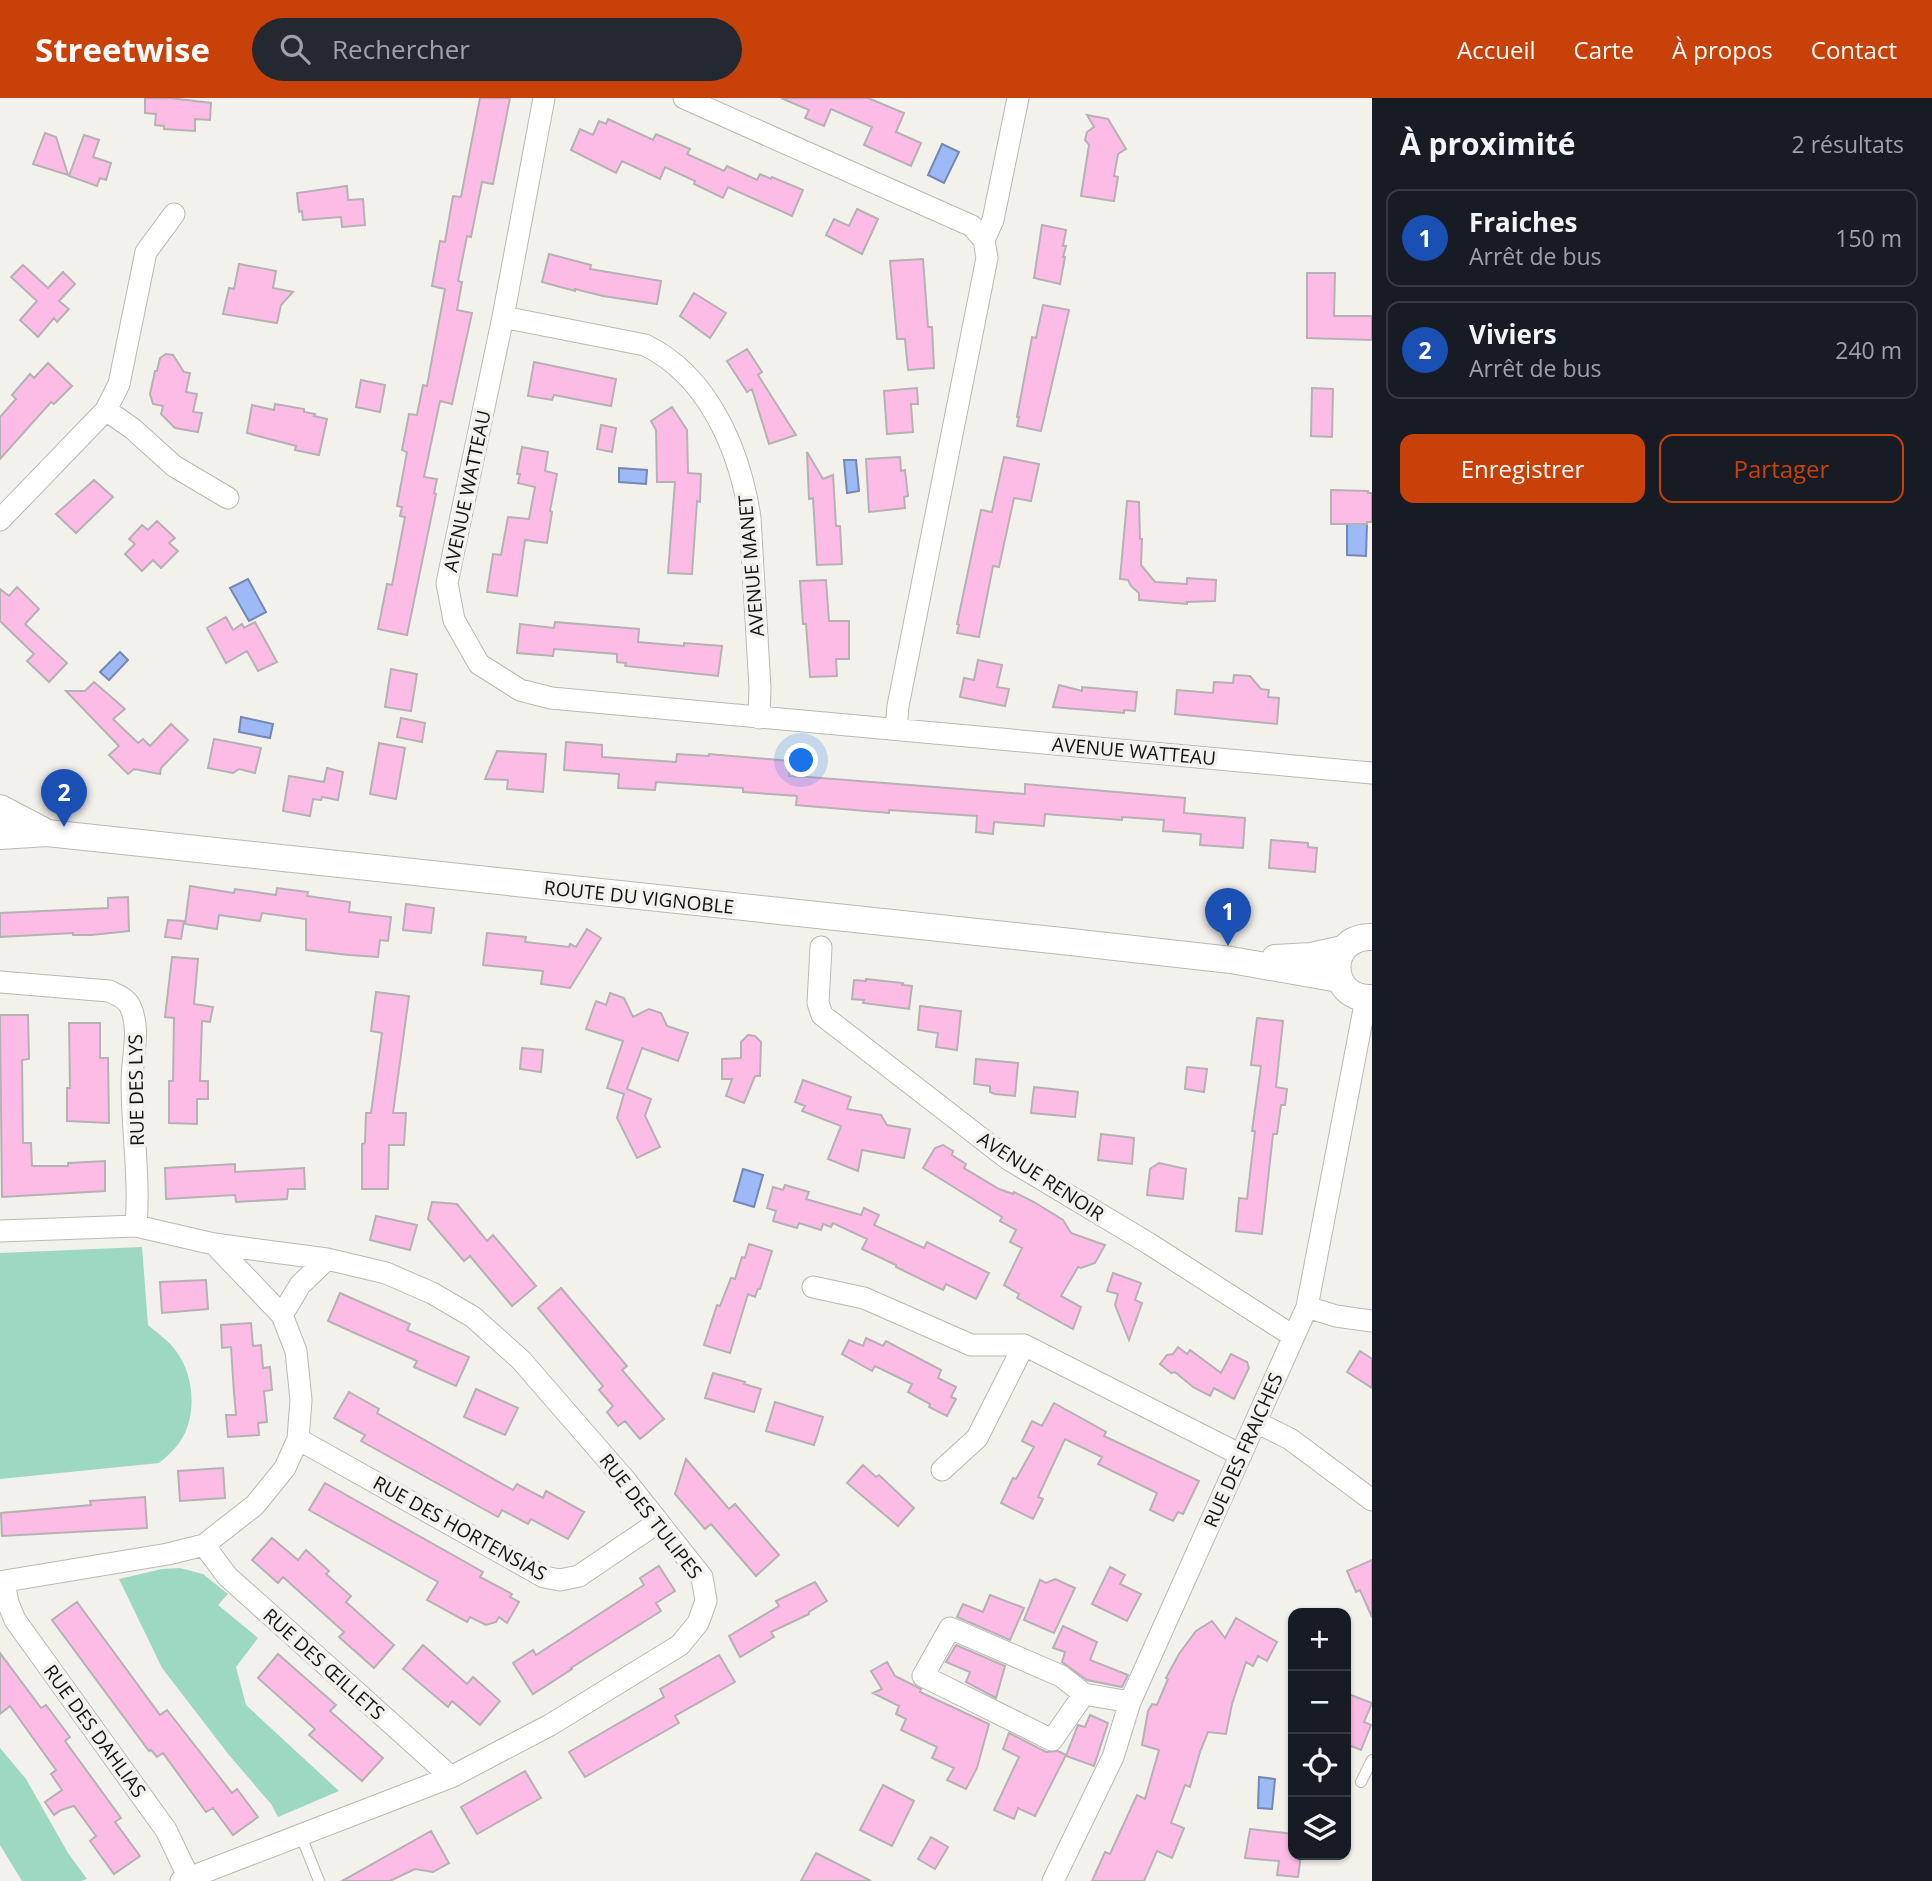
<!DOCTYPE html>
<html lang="fr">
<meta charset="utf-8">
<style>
body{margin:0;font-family:"Open Sans",sans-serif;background:#242831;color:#f1f3f6}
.controls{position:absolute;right:21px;bottom:21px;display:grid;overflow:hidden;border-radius:14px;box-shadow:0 2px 5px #0004}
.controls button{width:63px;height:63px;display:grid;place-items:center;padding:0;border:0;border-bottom:2px solid #363941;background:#171b24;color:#f1f3f6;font:35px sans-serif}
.you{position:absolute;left:802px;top:663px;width:24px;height:24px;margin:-18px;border:5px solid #fff;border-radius:50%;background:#1a73e8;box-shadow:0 0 0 10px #1a73e833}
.badge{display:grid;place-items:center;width:46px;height:46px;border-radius:50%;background:#c84108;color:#fff;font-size:23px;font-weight:700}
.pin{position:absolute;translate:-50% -58px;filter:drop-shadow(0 2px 4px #0008)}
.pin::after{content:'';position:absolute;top:37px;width:24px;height:21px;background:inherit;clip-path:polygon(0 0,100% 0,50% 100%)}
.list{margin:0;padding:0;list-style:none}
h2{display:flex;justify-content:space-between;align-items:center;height:91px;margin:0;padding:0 28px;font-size:30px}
h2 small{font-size:23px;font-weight:400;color:#9ea1a6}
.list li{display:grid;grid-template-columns:46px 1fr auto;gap:21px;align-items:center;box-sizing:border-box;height:98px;margin:0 14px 14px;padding:0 14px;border:2px solid #363941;border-radius:14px}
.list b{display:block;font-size:26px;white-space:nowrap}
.list p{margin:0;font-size:23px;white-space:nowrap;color:#9ea1a6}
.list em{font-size:23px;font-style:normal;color:#9ea1a6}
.actions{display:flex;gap:14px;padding:21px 28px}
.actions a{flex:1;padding:16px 0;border:2px solid #c84108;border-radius:14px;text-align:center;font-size:24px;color:#c84108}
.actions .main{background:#c84108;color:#fff}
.icon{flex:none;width:38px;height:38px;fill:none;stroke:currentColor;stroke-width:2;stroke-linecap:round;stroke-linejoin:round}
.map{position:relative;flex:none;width:1372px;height:1783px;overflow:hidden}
header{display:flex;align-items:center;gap:42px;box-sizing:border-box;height:98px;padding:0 35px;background:#c84108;color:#fff}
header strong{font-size:33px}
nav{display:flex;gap:38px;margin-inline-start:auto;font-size:24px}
.search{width:490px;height:63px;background:#242831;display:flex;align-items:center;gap:18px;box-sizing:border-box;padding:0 24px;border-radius:38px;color:#9ea1a6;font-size:26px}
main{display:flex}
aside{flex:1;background:#171b24}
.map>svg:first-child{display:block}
.green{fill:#9dd9be}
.water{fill:#9dbaf6;stroke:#7488b2;stroke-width:2}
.building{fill:#fdbce5;stroke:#b6b1b4;stroke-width:2}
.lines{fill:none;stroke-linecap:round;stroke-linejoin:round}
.service-casing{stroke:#b9b8b3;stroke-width:12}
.minor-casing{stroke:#b9b8b3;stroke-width:23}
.tertiary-casing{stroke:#b9b8b3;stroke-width:28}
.service{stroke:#fff;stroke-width:10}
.minor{stroke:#fff;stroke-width:21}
.tertiary{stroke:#fff;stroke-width:26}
.labels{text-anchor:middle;stroke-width:7;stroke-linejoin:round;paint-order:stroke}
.street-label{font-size:19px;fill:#141312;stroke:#f3f1ec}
</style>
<header>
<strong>Streetwise</strong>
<div class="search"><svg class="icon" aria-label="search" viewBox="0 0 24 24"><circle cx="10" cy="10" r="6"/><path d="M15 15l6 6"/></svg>Rechercher</div>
<nav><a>Accueil</a><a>Carte</a><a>À propos</a><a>Contact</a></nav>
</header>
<main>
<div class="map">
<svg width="1372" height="1783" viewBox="0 0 1372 1783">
<rect width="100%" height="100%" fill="#f3f1ec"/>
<path class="green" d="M142,1149l6,78c9,8 21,16 28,26 20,26 22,72 -1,97 -4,5 -10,10 -16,15l-159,16v-226z
M180,1470l23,6 25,20 -10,11 40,33 -22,29 10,38 93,86 -61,26 -7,-13 -42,-49 -67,-87 -43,-89 43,-10z
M0,1650l26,31 42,74 19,26 -6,2h-59l-22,-36z"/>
<path class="water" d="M942,46l17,8 -15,31 -16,-8z
M844,362h12l3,31 -12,2z
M619,370l28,2 -1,14 -27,-2z
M1347,426h20l-1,32 -19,-1z
M248,481l18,33 -17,9 -19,-33z
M120,554l8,8 -19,20 -9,-8z
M241,619l32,7 -3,14 -31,-6z
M743,1071l20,6 -9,32 -20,-6z
M1259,1679l16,2 -3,30 -14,-1z"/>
<path class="building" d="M145,0h25l41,5 -1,17 -15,-1v12l-31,-2v-3l-9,-1 1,-11 -11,-1z
M480,0h30l-17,86 -11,-2 -11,55 -4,-1 -9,45 4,1 -5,28 15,3 -20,91 -12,-3 -16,76 13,2 -3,14 2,1 -29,141 -29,-6 9,-45 5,1 13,-68 -5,-1 2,-9 -5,-1 10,-54 -5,-2 7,-36 8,1 6,-30 4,1 18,-97 -13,-3 8,-45 5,1 8,-46 8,1z
M781,0h87l36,15 -8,19 25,11 -10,23 -47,-21 8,-18 -41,-18 -7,17 -19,-8 4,-8z
M1087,17l21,4 18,30 -8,5 -4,22 4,1 -4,24 -33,-5 8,-51 -4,-5 2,-8 7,-5z
M608,21l45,21 3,-6 34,15 -3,5 37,17 3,-5 30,14 3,-6 11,5 1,-2 31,13 -11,26 -64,-29 -5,11 -29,-14 1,-3 -30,-14 -5,12 -38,-18 -6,12 -45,-23 9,-21 13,6 6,-14 7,3z
M45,35l11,4 12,38 -35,-11z
M84,37l15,5 -6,17 18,6 -5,17 -6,-2 -3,8 -28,-10z
M347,88l1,14 15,-1 2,26 -23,2 -1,-10 -38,3 -1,-9 -3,1 -2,-19z
M857,111l21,10 -16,35 -36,-19 8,-16 15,7z
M1042,127l24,5 -3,16h3l-3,11h2l-5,27 -26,-6z
M549,156l42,11 -1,4 71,12 -4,23 -54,-8 -28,-7v2l-33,-9z
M923,161l5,68h4l2,41 -26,2 -3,-31h-8l-7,-78z
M239,166l37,7 -3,17 20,4 -12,13 -4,18 -54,-9 6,-26 5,1z
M23,167l25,23 15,-16 12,12 -16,17 10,8 -12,13 -3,-4 -16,19 -18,-17 17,-19 -26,-24z
M1307,175h28l-1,43h38v24l-65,-2z
M694,195l32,20 -16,25 -30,-22z
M1043,207l26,5 -28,121 -24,-5 2,-9h-2l15,-80 4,1z
M747,251l15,23 -4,3 38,60 -27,9 -17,-55 -5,3 -20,-31z
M166,256l7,1 11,17 6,1 -4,19 11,2 -4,18 9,1 -4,19 -23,-4 -14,-14 2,-8 -10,-2 -3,-10 5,-23h2l3,-13z
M534,264l82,17 -5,27 -57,-11 -2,5 -24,-4z
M48,265l24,23 -18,18 -3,-2 -51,57v-42l16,-18 -4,-4 18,-21 4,4z
M361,282l24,5 -5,27 -24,-5z
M917,290l1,16h-7l2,28 -26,2 -3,-43z
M1312,290l21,1 -1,48 -21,-1z
M275,306l29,5v3l11,2 -1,2 13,3 -8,36 -24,-5 1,-4 -49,-13 5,-28 22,5z
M672,309l15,23 1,43 13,1 -1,28 -3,-1 -5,73 -24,-1 7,-91h-18l-1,-52 -5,-9z
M601,327l15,3 -4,24 -15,-3z
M522,349l26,5 -3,19 12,3 -7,37 2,1 -5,31 -22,-3 -8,56 -30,-4 6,-38 8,1 7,-38 21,2 6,-32 -17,-4 2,-9h-3z
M807,354l16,27 10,-4 3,51h4l2,38 -25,1 -4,-67 -4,1z
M900,359l1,14 4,-1 3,26 -4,1 1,11 -36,4 -3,-53z
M1004,359l35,7 -8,37 -17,-3 -15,69 -6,-1 -14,71 -22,-4 2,-8 -2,-1 24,-114 11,2z
M94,382l19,17 -37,36 -20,-19z
M1331,392l37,1v2h4v29h-5v2h-36z
M1127,403l12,1 1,37h2l-1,26 14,17 32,2v-6l29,2 -1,21 -28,1v2l-48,-4v-7l-8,-7 -3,-6 -8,-1z
M157,423l18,17 -6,5 9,8 -17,17 -8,-8 -11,11 -17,-17 10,-10 -6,-5 13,-14 6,5z
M826,482l3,41h20v38h-13l1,17 -27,1 -4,-53h-3l-3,-43z
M17,489l22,22 -14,15 42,39 -18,19 -22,-21 7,-7 -34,-33v-32l9,7z
M226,519l7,13 9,-6 2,4 11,-6 22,40 -19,9 -11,-20 -21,12 -19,-35z
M555,524l84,7 -1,13 46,4v-3l38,3 -4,30 -93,-10 1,-3 -9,-1v-8l-63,-5 -1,7 -36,-3 3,-29 34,4z
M978,562l24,5 -5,22 12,2 -4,17 -45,-9 4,-19 10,2z
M391,571l26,5 -6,37 -26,-4z
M1234,577l16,1 11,13 8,1 -1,7 11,1 -2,26 -102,-10 2,-24 36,3 1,-11 19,1z
M94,584l31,27 -12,10 25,24 5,-4 7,7 21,-22 17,16 -27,28 -1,6 -26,-5 -6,5 -19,-19 10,-9 -53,-55h19z
M1059,587l23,6v-4l55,5 -2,19 -11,-1v3l-71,-6z
M401,620l24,5 -3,19 -25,-5z
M214,641l47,9 -6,25 -16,-4 -6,4 -25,-5z
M566,644l36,3v12l74,5 1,-8 32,2v-2l81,7 -1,15 19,1 217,17v-10l160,14 -1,15 61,5 -2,30 -43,-3 1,-11 -38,-3 1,-11 -42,-3v3l-77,-6 -1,12 -50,-4 -1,12 -17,-2 1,-16 -88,-6v3l-93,-8 1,-9 -54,-4v-4l-87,-6 -1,8 -37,-2 1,-14 -55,-4z
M379,645l26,5 -9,51 -26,-5z
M497,653l49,3 -3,38 -36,-3 1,-9 -23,-1z
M327,670l16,4 -5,28 -16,-3 -1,3 -8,-1 -3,17 -27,-5 6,-35 35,6z
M1271,742l37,3v4l9,1 -2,24 -46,-4z
M190,788l44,7 1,-4 41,6 1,-7 31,4 -1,4 43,6 -1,10 42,5 -3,24 -8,-1 -2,17 -29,-2 -43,-5v-31l-44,-6 -2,8 -41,-6 -2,14 -32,-5z
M128,799l1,34 -38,4h-18v-2l-73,4v-24l108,-5v-10z
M406,806l28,4 -3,25 -28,-3z
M168,822l16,1 -3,18 -16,-2z
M587,831l14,9 -31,50 -29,-4 2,-13 -60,-6 4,-32 39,4 -1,5 44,5 1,-3 6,3z
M172,859l26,2 -4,45 19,3 -3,15 -8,-1 -2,60h8v18h-11v25l-28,-1v-42h4l1,-63 -9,-1z
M866,881l37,4 -1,2 10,1 -3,23 -46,-6 1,-3 -12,-1 2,-19 12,1z
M376,894l33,4 -16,117h13l-2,32h-15l-1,44h-26v-45l3,-1 1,-30h5l11,-80 -11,-2z
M610,895l14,5 9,19 16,-8 12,4 6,13 21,7 -10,28 -36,-13 -15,41 24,10 -6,17 15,31 -23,11 -20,-40 7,-24 -17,-6 16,-47 -37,-12 10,-28 10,4z
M920,908l41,5 -4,39 -21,-3 2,-14 -20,-3z
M0,917h28l1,44 -7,1 1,83h8l1,23h36v-3l37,-2v30l-103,6z
M1257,920l26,3 -7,66 11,2 -2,16h-4l-4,29h-4l-11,100 -26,-3 3,-33 8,1 8,-68h-3l9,-65 -10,-1z
M69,925h31v35h8l1,65 -42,-2v-33h3z
M748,937l7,1 6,6 -1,34h-5l-11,27 -18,-7 6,-17h-10v-20l19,-1v-16z
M522,950l21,2 -2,22 -21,-3z
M976,961l42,4 -3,33 -20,-2 -5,-2v-6l-16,-2z
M1187,969l20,2 -3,23 -19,-3z
M803,982l48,17 -4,12 34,6 6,10 23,4 -6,29 -42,-8 -4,21 -30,-12 13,-33 -39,-15 3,-5 -10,-4z
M1034,989l44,5 -3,25 -44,-4z
M1101,1036l33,4 -2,26 -34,-4z
M943,1047l10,6 -1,4 14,9 -2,4 35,21 14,5 1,-2 20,10 29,18 8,13 34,12 -10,18 -14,5 -3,-1 -17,29 20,11 -8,22 -56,-31 2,-4 -15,-9 18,-37 -12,-6 6,-12 -16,-9 2,-4 -79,-49 12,-20z
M1159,1065l27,6 -3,30 -36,-4 3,-26z
M235,1066v8l69,-4 1,21h-17l-1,10 -51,3 -1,-7 -69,4 -1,-31z
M785,1087l24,7 -3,7 24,7 31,9 3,-7 15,7 -5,10 50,23 3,-6 62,31 -13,26 -30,-15 -3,6 -47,-23v-2l-34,-16 5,-10 -34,-16 -2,4 -8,-3 -2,6 -22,-7 -2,5 -24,-7 3,-10 -9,-3 6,-21 10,3z
M432,1104l25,2 30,37 6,-6 43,51 -24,20 -42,-50 -6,5 -36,-42z
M376,1118l41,9 -7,25 -40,-10z
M749,1146l23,7 -12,38h-2l-3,8 -7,-3 -18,59 -26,-8 13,-40 3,1 11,-28 4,1 7,-22 3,1z
M1113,1175l28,10 -6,17 7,3 -13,37 -14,-35 3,-11 -11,-3z
M206,1182l2,29 -46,4 -2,-31z
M561,1190l66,78 -5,4 42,49 -24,20 -15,-18 -7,5 -11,-14 6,-6 -14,-16 4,-4 -65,-78z
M340,1195l70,31 -3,6 62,27 -13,29 -42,-19 3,-6 -89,-40z
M251,1225l2,23 8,-1 2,23 7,-1 2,23 -8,1 3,31 -9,1 1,12 -31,2 -2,-22h10l-2,-22 -3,-46 -9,1 -1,-23z
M866,1240l17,8 3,-5 55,29 -3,8 18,9 -5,10 5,2 -9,17 -18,-9 1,-3 -22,-12 4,-8 -37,-18 -3,5 -30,-17 7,-14 14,6z
M1178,1249l9,7 3,-4 31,23 10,-19 16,8 2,6 -15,31 -20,-11 -4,8 -17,-9 -18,-15 -4,1 -11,-9 7,-9 6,-1z
M1360,1253l12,8v29l-25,-16z
M713,1275l32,9 -1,2 17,5 -7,23 -49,-14z
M476,1291l42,19 -13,27 -41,-18z
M349,1294l30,17 -2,4 136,77 4,-6 26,14 3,-7 38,21 -16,27 -37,-20 -3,5 -26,-14 -4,7 -137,-76 4,-6 -31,-17z
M775,1304l48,15 -9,28 -48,-14z
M1054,1305l52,29 -2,4 95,45 -16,33 -5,-2 -5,9 -23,-11 7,-17 -59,-29 4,-7 -37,-18 -27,58 5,2 -10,20 -32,-16 12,-25 3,1 18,-32 -12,-6 10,-20 10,5z
M686,1361l43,50 6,-5 44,51 -23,21 -45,-52 -6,5 -30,-35z
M863,1367l13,12 3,-2 35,33 -16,18 -51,-43z
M223,1370l2,30 -45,3 -2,-30z
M325,1385l158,89 -3,5 32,17 -2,3 9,5 -12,21 -8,-6 -3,5 -10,3 -16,-8 -3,5 -40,-22 11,-18 -129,-72z
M145,1399l2,31 -145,8 -1,-23 90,-8 -1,-4z
M272,1440l26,22 8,-10 23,21 -3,3 25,22 -5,6 48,43 -20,23 -35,-31 5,-5 -61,-55 -5,6 -26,-23z
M1372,1462v57l-12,-27 -4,2 -9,-21z
M659,1468l16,25 -19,12 5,8 -90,57 1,1 -39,25 -20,-31 20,-13 3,5 108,-70 -4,-7z
M1110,1469l15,8 -5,9 21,10 -14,27 -35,-17z
M1055,1481l20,9 -21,45 -30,-13 16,-40 6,3z
M815,1484l12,19 -18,11v2l-38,18 3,5 -34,20 -11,-21 50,-30 -3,-5z
M990,1497l34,13 -14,32 -53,-23 6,-13 20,8z
M77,1504l83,113 7,-5 65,83 5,-4 21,28 -25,18 -20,-27 -7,4 -43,-59 -6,4 -6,-7 -2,1 -97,-131z
M1236,1520l41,24 -10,19 -9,-5 -5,10 -7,-4 -14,42 -6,30 -18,-2 -8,20 -10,35 -5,-2 -14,38 13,5 -12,30 -15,-7 -13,30h-52l13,-29 5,2 27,-59 8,4 14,-49 -17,-5 6,-34 4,-7 5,1 11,-26 -2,-1 13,-24 17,-23 16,-10 13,17z
M1063,1528l34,16 -7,18 38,15 -6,12 -35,-7 -25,-18 3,-10 -12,-4z
M423,1547l44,39 6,-7 27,24 -20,24 -28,-24 -4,6 -45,-38z
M956,1547l49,21 -9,32 -30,-16 4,-10 -24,-10z
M0,1555l41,55 5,-3 24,32 -5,4 56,77 -6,4 25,34 -26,18 -24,-33 6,-5 -22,-30 -13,4 -7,5 -9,-13 17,-12 -11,-16 5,-4 -46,-64 -10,8z
M278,1556l58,51 -6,6 53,47 -21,23 -53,-46 6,-6 -57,-51z
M719,1557l16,27 -60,34 4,7 -94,54 -16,-25 95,-55 -4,-8z
M887,1564l8,14 26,13 -1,3 69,32 -12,44 -11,21 -19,-9 7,-12 -22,-10 5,-11 -36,-17 5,-11 -10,-5 3,-8 -26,-13 9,-4 -11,-18z
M1346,1595l26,10 -8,19 7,3 -10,25 -15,-6z
M1090,1617l18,8 -14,43 -28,-10 12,-31 7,2z
M1009,1635l37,19 12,-1 8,4 -31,61 -17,-8 -4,11 -20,-9 25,-53 -16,-8z
M525,1673l16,27 -64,36 -16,-27z
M883,1687l31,16 -22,45 -32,-16z
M1250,1731l43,5v21h8l-3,22 -21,-2 2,-14 -34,-3z
M431,1733l18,32 -16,9 -18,-3 -25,12h-48z
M931,1739l17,10 -13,22 -17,-10z
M816,1755l55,28h-70z"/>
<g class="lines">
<defs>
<path id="service" d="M1361,1684l11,-22
M301,1738l18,45"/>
<path id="minor" d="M544,0l-41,219 -56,266 7,37 25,44 41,26 31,8 821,75
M684,0l288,128 12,14 3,18 -89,448 -2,23
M984,142l9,-20 25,-122
M503,219l142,28c64,31 95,106 105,173l10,170 -1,30
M106,312l27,19 41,37 54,32
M0,422l106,-110 13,-26 27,-132 28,-38
M821,849l-3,56 4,12 186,144 140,84 145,93
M0,884l109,9c8,4 17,7 21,15 11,22 2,52 2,75 0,49 8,97 4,145
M0,1133l136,-5 78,18 68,71 14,36 5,49 -3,39 -13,29 -30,37 -51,40 -36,9 -168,28
M813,1189l51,11 107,47h53l217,110
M1307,1209l29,9 36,5
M282,1217l18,-30 27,-26
M1256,1324l34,17 82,61
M298,1341l246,138 16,3 19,-4 78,-53
M942,1372l35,-32 47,-93
M204,1447l23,31 224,201
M4,1484l4,21 7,17 151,210 23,48
M1084,1596l-32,46 -129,-64 27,-48 111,48 23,18 46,8
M181,1783l270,-104 99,-52 130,-80 18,-22 8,-22 -4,-24 -76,-96 -105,-121 -48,-43 -41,-24 -46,-20 -59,-14 -113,-15
M1053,1783l60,-124 17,-55 177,-395 59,-308"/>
<path id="tertiary" d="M0,710l42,22
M0,738l47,-3 1015,108 169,19 108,19
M1372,839c-47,-1 -45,63 0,61
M1275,860l36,-2 32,-7"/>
</defs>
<use href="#service" class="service-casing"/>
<use href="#minor" class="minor-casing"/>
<use href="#tertiary" class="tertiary-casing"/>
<use href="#service" class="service"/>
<use href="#minor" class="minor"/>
<use href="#tertiary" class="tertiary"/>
</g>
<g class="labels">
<g class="street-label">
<text transform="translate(467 393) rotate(-78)" y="7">AVENUE WATTEAU</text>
<text transform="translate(751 468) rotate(-95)" y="7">AVENUE MANET</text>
<text transform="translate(1134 653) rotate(5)" y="7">AVENUE WATTEAU</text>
<text transform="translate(639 799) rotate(6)" y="7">ROUTE DU VIGNOBLE</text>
<text transform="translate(136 992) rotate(-91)" y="7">RUE DES LYS</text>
<text transform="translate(1041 1078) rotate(33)" y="7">AVENUE RENOIR</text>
<text transform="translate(1243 1352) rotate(-66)" y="7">RUE DES FRAICHES</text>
<text transform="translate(651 1418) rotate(52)" y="7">RUE DES TULIPES</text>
<text transform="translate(460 1430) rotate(29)" y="7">RUE DES HORTENSIAS</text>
<text transform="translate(324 1566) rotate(42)" y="7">RUE DES ŒILLETS</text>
<text transform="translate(95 1633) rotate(54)" y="7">RUE DES DAHLIAS</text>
</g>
</g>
</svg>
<div class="controls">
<button>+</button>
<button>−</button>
<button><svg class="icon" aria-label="locate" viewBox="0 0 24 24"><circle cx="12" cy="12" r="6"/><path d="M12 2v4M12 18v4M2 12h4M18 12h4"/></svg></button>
<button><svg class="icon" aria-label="layers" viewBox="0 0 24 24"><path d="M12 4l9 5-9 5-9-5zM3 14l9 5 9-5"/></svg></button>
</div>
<div class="you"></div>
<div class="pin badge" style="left:1228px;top:848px;background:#1a4fb4">1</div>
<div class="pin badge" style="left:64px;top:729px;background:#1a4fb4">2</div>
</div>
<aside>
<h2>À proximité<small>2 résultats</small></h2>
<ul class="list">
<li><span class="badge" style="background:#1a4fb4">1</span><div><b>Fraiches</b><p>Arrêt de bus</p></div><em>150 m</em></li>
<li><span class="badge" style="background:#1a4fb4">2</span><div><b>Viviers</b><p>Arrêt de bus</p></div><em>240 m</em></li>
</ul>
<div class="actions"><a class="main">Enregistrer</a><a>Partager</a></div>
</aside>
</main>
